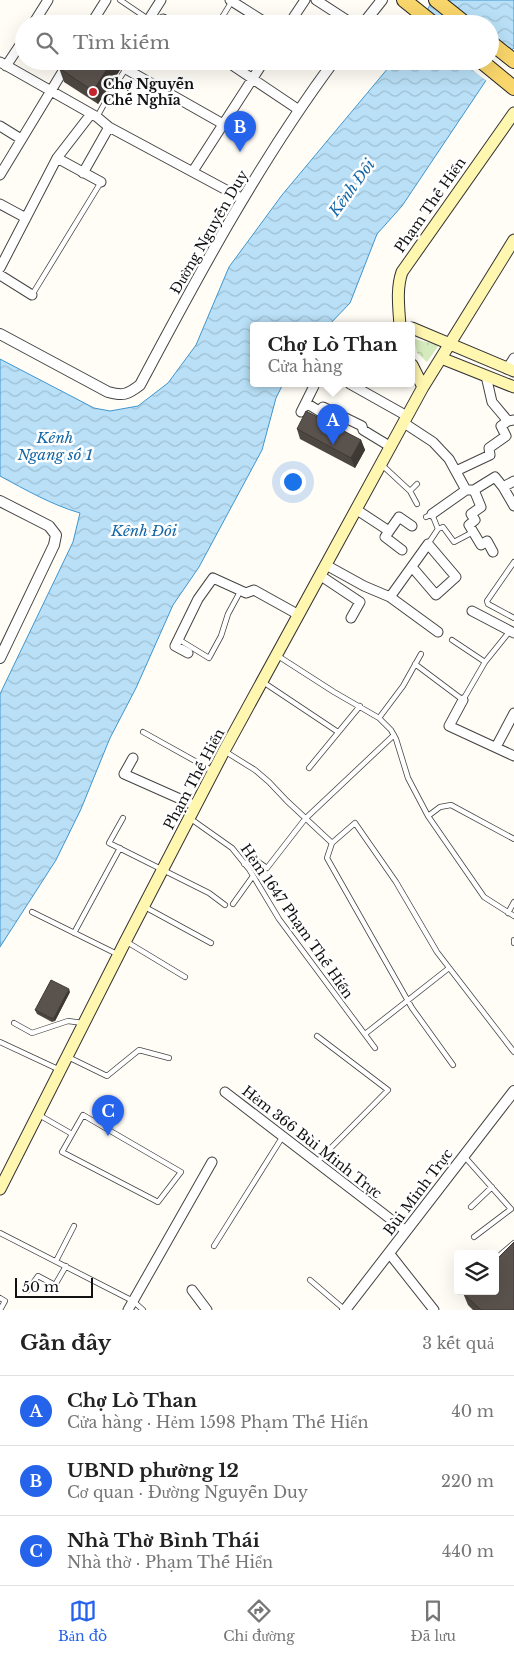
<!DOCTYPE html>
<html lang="vi">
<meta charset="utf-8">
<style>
body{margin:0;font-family:"Libre Baskerville",serif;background:#f6f6f6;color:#222}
.controls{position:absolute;right:15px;bottom:15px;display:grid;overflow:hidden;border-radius:5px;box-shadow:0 5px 20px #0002}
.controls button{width:45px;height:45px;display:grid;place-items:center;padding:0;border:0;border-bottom:1px solid #e0e0e0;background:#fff;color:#222;font:25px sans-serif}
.scale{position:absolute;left:15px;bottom:12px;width:78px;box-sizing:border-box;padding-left:5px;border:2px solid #111;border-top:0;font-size:14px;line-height:18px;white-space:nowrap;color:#111;-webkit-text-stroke:4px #fff;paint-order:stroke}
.you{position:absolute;left:292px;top:481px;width:18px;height:18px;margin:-12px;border:4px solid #fff;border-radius:50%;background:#1a73e8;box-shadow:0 0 0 8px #1a73e833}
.badge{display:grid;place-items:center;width:32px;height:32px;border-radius:50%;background:#2563eb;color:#fff;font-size:16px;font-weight:700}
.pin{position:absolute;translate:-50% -41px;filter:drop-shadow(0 1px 2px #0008)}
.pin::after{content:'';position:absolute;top:26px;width:18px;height:15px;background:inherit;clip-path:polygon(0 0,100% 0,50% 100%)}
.popup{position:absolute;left:250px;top:322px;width:165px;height:65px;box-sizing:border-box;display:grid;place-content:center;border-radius:5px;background:#fff;filter:drop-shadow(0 1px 4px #0005);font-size:16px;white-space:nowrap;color:#767676}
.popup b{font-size:19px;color:#222}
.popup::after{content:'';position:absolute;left:50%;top:100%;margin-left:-10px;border:10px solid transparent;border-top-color:#fff}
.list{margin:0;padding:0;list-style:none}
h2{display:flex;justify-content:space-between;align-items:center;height:65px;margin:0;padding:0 20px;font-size:21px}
h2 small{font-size:16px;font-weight:400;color:#767676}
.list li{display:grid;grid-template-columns:32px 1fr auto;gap:15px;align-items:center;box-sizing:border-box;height:70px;padding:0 20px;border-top:1px solid #e0e0e0}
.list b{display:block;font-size:19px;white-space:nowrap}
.list p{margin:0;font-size:16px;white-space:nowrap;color:#767676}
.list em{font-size:16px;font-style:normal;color:#767676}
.icon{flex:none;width:28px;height:28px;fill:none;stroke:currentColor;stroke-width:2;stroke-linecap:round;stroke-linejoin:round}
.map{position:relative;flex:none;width:514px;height:1310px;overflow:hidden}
.search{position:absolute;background:#fff;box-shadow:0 5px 20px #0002;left:15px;right:15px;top:15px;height:55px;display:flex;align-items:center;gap:12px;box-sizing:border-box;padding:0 18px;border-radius:28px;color:#767676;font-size:19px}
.sheet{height:275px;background:#fff}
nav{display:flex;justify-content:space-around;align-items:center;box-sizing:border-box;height:70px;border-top:1px solid #e0e0e0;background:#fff;font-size:14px;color:#767676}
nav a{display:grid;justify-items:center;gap:2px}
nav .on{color:#2563eb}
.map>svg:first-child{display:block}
.park{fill:url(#park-crowns)}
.water{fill:url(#water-waves);stroke:#3f96cf}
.pier{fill:#fffdf5}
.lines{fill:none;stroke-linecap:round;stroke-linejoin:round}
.service-casing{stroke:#444;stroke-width:6}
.minor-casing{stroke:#444;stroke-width:11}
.tertiary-casing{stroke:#444;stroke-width:12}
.secondary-casing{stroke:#333;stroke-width:13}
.primary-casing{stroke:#222;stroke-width:16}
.service{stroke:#fff;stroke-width:4.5}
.minor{stroke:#fff;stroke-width:9}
.tertiary{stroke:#fff;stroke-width:10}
.secondary{stroke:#fff6b0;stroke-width:11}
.primary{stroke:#f9d66b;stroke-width:14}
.wall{fill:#4d4742}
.shaded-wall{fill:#3f3936}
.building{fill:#5a524d;stroke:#3f3936}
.poi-dot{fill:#c4262e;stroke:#fff;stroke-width:2}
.labels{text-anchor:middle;stroke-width:5;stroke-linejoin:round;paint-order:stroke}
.poi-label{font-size:14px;font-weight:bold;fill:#111;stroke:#fff;text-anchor:start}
.street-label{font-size:14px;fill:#111;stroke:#fff}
.water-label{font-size:15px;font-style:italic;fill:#1768a6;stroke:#fff}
</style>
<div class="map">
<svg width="514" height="1310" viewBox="0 0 514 1310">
<defs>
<pattern id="park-crowns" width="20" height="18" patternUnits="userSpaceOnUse" patternTransform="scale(1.25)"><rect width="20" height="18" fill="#d5ebbd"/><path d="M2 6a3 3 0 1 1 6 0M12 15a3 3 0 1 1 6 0" fill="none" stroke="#b6c8a1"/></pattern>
<pattern id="water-waves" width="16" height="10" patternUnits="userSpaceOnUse" patternTransform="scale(1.25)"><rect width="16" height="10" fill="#b9e0f7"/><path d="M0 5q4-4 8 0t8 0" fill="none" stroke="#9ebfd3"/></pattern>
</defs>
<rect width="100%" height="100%" fill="#fffdf5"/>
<path class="park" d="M414,339l25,6 -12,17 -10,-9z"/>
<path class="water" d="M433,0h81v48l-13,10 -99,148 -25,28 -27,69 -22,23h-74v58h29l-7,14 -14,52 -63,117 -26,38 -37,83 -26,50 -29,71 -25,51 -56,87v-253l73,-152 7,-29c-28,-8 -54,-23 -80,-37v-117l94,49 16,3 28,-5 30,-23 28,-38 33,-78 53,-72 112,-134h96v-37h-71z"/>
<path class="pier" d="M490,33l24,18 -11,8 -15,23 -27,-21h29z"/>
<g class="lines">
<defs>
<path id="service" d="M120,0l34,23 9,-4
M218,24l14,-23
M97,117l15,-27 19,-29
M32,295l69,-113
M382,465l28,26 7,13
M410,491l7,-7
M426,517l6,-3 6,15 -10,15
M438,529l5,-2 11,15 19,-10
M514,562l-27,39 1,3 26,14
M178,639l31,19 12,-22 7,-22 13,-24
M452,640l33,22 25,-31
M278,656l56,36 45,26 12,12 5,9 12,39 20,38 56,81 30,19
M415,664l48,36 22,-38
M263,682l75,50
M379,718l24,-32 18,-32
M143,732l70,39
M226,752l29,18 14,12 18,19 45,42
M309,768l51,-62
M428,816l12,-9 11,-2 63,34
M123,818l-14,25 100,50 16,12
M191,819l41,29 17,21 30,50 96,129
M244,864l10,-5 13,9 38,-49 89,-84
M233,904l20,-28
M145,907l66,36
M32,912l85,42
M508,913l6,-11
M74,933l46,-85
M514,940v3
M127,942l58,35
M14,1023l18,10 36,-12 15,2
M365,1034l84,-66
M0,1042l60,28
M68,1057l39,19 32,-26 30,8
M453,1065l-41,-57 -85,-150 5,-15 23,-20 41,59 41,70 77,100
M39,1115l33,19
M83,1115l98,57 -23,30 -96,-50z
M464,1156l47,53 -37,28
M316,1163l72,-73 -71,-54
M471,1207l21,-20
M0,1233l133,68 10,9
M214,1246l69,-110
M500,1255l14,-12
M56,1261l18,-35
M310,1280l35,30
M28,1290l10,-14 17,9 11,-19
M0,1298l5,3 -5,9"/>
<path id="minor" d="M230,0l38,24
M316,0l37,24
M149,19l12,-19
M163,19l8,5
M33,24l15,-24
M91,24l15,-24
M289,24l16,-24
M226,61l73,49
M0,62l97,55 12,10 134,72
M6,66l18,-27
M126,69l97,55
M0,126l21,13
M57,158l44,24
M193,171l71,-110
M83,173l26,-46
M0,175l69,-114
M0,204l26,14
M0,268l57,-110 34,-44
M0,275l32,20
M507,369l7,-11
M486,376l6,26 16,19
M350,384l57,32
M306,403l13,8 4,-4 39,19 1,4 28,17
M301,412l13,-26 -3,-2
M404,423l29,19 16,17 17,31
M456,471l34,-16 -1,-7 17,-12 -5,-10 7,-5 6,-1
M503,487l11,19
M468,490h6l21,-13 8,10 11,-6
M474,490l7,17 -10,7 4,6 -6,5 12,20 6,-4 6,11
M357,510l32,21
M432,514l34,-24
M402,550l-17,-13 14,-20 13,9
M326,565l38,21 26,11 48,35
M321,576l39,26 -9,16
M390,597l38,-53 28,33 -20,18 -24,-28
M472,611l42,22
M188,653l-13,-7 23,-47 15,-21 33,15 8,-3 45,25
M463,700l-14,26 65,30
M496,747l18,-34
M133,758l-9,16 72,32
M225,1092l181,139
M389,1253l45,57
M192,1290l15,20
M128,1310l84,-148"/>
<path id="tertiary" d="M363,24l19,-24
M0,334l108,58c15,4 19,3 32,-7 59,-111 119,-223 194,-324
M0,501l49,25 7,9 -2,10 -54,113
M345,1310l169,-219"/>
<path id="secondary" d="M400,326c-1,-17 -4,-37 2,-54l112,-159
M412,328l102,43
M441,358l73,29
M412,365l11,22
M0,1189l125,-247 99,-191 199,-364 91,-147"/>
<path id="primary" d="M404,0l30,24
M436,0l30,24
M490,42l24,19
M481,61l33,27"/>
</defs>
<use href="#service" class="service-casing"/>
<use href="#minor" class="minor-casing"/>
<use href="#tertiary" class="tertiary-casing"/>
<use href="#secondary" class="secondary-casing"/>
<use href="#primary" class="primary-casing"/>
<use href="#service" class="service"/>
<use href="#minor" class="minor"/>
<use href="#tertiary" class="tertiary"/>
<use href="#secondary" class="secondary"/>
<use href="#primary" class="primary"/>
</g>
<path class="wall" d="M121,66l-1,4 -22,34 -34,-22 -5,-14z
M297,429l64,11 4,10 -10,18 -55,-29z
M70,992l-15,29 -3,1 -15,-8 -2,-4z
M463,1293l51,17h-41l-5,-5z"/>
<path class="shaded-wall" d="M112,61h13l-4,5 -1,4 -22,34 -5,-13z
M361,440l4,10 -10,18 -4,-10z
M69,989l1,3 -15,29 -1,-3z"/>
<path class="building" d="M86,21l5,3h-7z
M63,61h49l-19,30 -34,-23z
M306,411l55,29 -10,18 -54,-29z
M51,980l18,9 -15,29h-3l-16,-8z
M514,1242v68h-33l-18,-17 2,-2h30v-30z"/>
<circle class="poi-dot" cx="93" cy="92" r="5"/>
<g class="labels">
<g class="poi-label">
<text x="103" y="89">Chợ Nguyễn<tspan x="103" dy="16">Chế Nghĩa</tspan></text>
</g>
<g class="street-label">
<text transform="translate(430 205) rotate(-55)" y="5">Phạm Thế Hiển</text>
<text transform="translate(209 232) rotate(-60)" y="5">Đường Nguyễn Duy</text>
<text transform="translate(194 779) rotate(-62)" y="5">Phạm Thế Hiển</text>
<text transform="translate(297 921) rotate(55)" y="5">Hẻm 1647 Phạm Thế Hiển</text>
<text transform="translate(312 1142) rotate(38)" y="5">Hẻm 366 Bùi Minh Trực</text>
<text transform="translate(418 1192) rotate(-53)" y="5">Bùi Minh Trực</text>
</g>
<g class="water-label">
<text transform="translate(352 188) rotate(-54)" y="5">Kênh Đôi</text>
<text x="55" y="443">Kênh<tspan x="55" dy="17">Ngang số 1</tspan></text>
<text x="144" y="536">Kênh Đôi</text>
</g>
</g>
</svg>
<div class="controls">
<button><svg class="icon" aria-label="layers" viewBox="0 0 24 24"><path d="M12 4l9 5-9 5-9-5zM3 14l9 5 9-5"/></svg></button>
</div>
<div class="scale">50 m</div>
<div class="you"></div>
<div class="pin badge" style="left:333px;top:445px">A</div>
<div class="popup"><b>Chợ Lò Than</b>Cửa hàng</div>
<div class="pin badge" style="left:240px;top:152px">B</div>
<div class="pin badge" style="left:108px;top:1136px">C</div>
<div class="search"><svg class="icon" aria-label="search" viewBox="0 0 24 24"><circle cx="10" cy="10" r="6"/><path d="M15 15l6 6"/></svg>Tìm kiếm</div>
</div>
<section class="sheet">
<h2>Gần đây<small>3 kết quả</small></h2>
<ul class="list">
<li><span class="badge">A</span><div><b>Chợ Lò Than</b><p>Cửa hàng · Hẻm 1598 Phạm Thế Hiển</p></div><em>40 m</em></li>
<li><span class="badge">B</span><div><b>UBND phường 12</b><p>Cơ quan · Đường Nguyễn Duy</p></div><em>220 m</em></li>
<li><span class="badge">C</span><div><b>Nhà Thờ Bình Thái</b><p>Nhà thờ · Phạm Thế Hiển</p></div><em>440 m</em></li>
</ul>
</section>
<nav>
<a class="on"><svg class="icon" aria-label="map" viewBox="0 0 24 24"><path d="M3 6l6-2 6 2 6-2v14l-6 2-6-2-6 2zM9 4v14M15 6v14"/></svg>Bản đồ</a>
<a><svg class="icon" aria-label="directions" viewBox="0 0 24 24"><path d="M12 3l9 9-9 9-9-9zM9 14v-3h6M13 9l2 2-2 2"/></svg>Chỉ đường</a>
<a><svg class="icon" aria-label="saved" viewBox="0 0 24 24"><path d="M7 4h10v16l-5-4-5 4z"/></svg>Đã lưu</a>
</nav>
